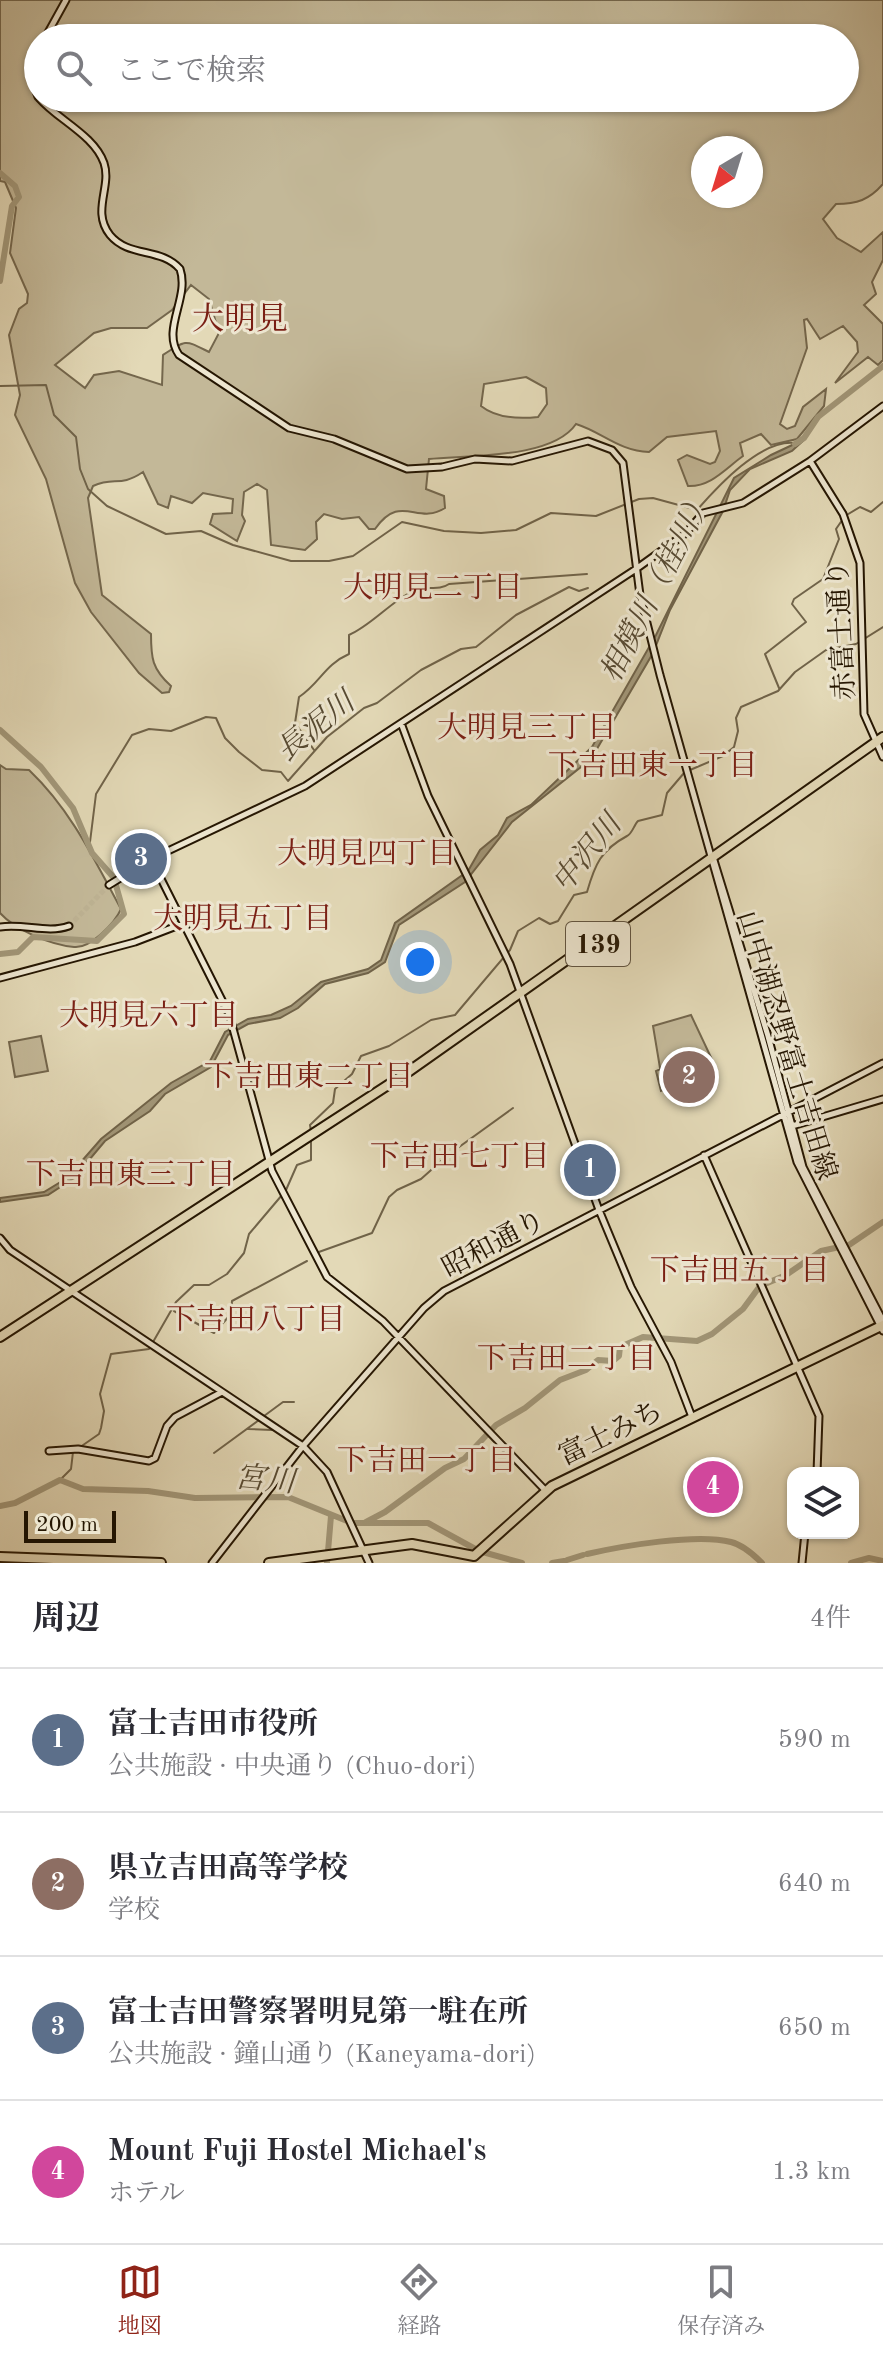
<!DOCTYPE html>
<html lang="ja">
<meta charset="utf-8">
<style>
body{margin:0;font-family:"Old Standard TT","Noto Serif JP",serif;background:#f2f2f3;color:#2b2b33}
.controls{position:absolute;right:24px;bottom:24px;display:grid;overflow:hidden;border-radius:16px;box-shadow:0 2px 6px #0004}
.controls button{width:72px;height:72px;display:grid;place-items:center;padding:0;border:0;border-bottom:2px solid #e1e1e2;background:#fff;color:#2b2b33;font:40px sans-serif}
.compass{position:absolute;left:691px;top:136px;width:72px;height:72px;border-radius:50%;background:#fff;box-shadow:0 2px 6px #0004;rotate:218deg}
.scale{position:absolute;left:24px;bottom:20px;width:92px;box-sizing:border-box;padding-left:8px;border:4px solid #251602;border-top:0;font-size:22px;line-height:28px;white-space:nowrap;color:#251602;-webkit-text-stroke:6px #ede6d0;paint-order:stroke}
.you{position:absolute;left:420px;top:962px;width:28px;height:28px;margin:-20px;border:6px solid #fff;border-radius:50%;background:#1a73e8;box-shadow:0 0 0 12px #1a73e833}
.badge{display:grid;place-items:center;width:52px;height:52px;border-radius:50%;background:#8f2418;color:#fff;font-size:26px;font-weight:700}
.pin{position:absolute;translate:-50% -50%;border:4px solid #fff;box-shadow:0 2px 8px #0006}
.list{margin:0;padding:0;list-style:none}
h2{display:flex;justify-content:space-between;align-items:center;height:104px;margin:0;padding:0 32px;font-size:34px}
h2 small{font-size:26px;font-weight:400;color:#7c7c81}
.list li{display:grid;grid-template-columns:52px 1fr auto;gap:24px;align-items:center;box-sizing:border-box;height:144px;padding:0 32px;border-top:2px solid #e1e1e2}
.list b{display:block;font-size:30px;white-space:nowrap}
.list p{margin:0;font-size:26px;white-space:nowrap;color:#7c7c81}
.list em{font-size:26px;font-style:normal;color:#7c7c81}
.icon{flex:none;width:44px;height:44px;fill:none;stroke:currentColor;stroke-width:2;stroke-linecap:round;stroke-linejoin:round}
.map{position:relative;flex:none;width:883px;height:1563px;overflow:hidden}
.search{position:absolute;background:#fff;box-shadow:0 2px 6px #0004;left:24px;right:24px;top:24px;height:88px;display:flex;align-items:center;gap:20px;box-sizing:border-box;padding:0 28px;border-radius:44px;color:#7c7c81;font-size:30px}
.sheet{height:680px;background:#fff}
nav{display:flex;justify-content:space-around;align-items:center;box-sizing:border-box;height:112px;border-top:2px solid #e1e1e2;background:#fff;font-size:22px;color:#7c7c81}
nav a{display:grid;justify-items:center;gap:4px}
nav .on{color:#8f2418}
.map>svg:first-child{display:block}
.green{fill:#c3b898;stroke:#74674d;stroke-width:2;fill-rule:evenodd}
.water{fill:#a29779;stroke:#706349;stroke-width:2}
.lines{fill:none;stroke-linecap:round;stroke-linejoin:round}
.stream{stroke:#706349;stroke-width:2}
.river{stroke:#a29779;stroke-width:6}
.secondary-tunnel{stroke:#bdb293;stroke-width:5;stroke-dasharray:5 2.5;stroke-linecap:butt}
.secondary-casing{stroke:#251602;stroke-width:9}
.highway-casing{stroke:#251602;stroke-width:12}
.secondary{stroke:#ede6d0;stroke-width:5}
.highway{stroke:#e3d9b7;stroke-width:8}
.labels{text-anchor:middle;stroke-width:6;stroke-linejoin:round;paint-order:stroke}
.shield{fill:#ede6d0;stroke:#615440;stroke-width:2}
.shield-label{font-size:26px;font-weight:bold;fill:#251602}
.street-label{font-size:28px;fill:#251602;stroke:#ede6d0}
.water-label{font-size:30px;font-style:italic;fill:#574a32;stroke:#ede6d0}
.neighbourhood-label{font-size:30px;fill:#7a1f14;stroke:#ede6d0}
.quarter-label{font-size:32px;fill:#7a1f14;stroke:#ede6d0}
</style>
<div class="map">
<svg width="883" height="1563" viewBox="0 0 883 1563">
<rect width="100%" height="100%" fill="#e3d9b7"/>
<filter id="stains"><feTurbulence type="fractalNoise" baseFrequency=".0025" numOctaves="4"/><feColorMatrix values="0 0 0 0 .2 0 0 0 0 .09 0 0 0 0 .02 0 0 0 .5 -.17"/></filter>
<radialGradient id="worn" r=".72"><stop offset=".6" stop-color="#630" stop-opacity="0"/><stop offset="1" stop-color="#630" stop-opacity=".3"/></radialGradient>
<path class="green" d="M0,0h883v184c-14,16 -26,20 -47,20l-13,15 14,19 24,14 22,-20v28l-11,22 4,12 -12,11 19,19v36l-5,5 -10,-8 -33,26 23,-31 -1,-10 -14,-16 -23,13 -13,-20 -3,1 3,28 -27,76 7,5 8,-3 8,-19 23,-18 -2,17 -27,33 -26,6 -10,-11 -21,9 3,13c-17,12 -32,31 -55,30l-10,-26 9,-5 23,9 5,-2 5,-11 -4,-20 -49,6 -18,15c-30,-1 -47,-20 -73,-28 -24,35 -107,31 -147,35l-3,30 18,7 1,12c-28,18 -44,-16 -70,21h-6l-10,-12 -17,2 -18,-5 -8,8 1,17 -12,11 -34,-5 -4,-55 -10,-6 -13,8 -2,23 3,6 -8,20 -27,-17 3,-10 19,-1 1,-14 -30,-6 -11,10 -21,-7 -3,12 -10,-4 -15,-32c-24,16 -28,4 -50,14l-5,12 14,97 49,39c0,24 1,35 20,52l-2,6 -7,1 -23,-20 -48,-61 -16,-29 -29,-104 -31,-64 5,-20 -11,-60 10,-26 8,-6 1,-9 -18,-41 6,-45 -11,-26 -5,-1zM38,38h807v60h-807zM703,148h48v48h-48zM191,285l18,14 10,34 -10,19c-24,-12 -22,-13 -46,3l-1,30 -43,-14 -25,4 -9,13 -30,-23 39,-32 17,-5h36l25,-18zM526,377l20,11 1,16 -9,13c-19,2 -42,1 -57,-11l3,-22z
M0,765l6,4 23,1c42,40 65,89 92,139 -6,14 -31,40 -47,38 -23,-2 -59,-17 -74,-34z
M691,1015l25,53 -55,23 -5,-20 7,-3h-3l-7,-42z
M41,1036l7,35 -33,6 -6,-35z"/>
<path class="water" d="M805,439l-13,12 -42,18 -20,21 -7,21 -53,99 -17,43 -62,106 -79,63 -47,60 -66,43 -14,37 -17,11 -43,11 -27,24 -18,10 -32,6 -20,11 -17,32 -46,27 -15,17 -45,30 -31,37 -26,17 -48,7v-4l44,-6 23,-14 34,-39 70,-56 39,-22 15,-29 23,-13 23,-4 20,-9 30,-24 47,-13 13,-9 14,-37 73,-52 12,-21 18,-15 9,-17 24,-13 61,-58 64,-112 78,-157 37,-23z"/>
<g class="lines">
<path class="stream" d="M0,386l46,-1 8,30 22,22 4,32 8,20 19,17 59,28 35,-3 32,14 58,16h38l24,-5 49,-34 42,9 37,2 35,-3 35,-17 45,3 43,-17 14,-1 44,12c21,-24 64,-71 98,-67
M779,688l-14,-34 41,-32 -14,-18 2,-5 29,-20 16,-40 -3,-10 9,-13 15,-9 11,5 12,-10
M314,750l-19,-27 4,-26c22,-15 25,-32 50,-43v-19c25,-11 44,-37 70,-46 10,-3 20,2 30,-5l138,-10
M690,770l33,-14 11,-9 4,-16 -2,-13 5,-11 37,-16 17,-19 31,-22 30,-6 27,-17
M90,842l6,-48 36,-59 17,-6 22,2 35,-14 10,1 9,20 14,14 23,18 19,2 7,9 39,-44 37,-29 13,-5 44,-33 40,-21 15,-2 40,-32 53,-28 10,4 9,-3
M311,1131l-1,-6 23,-22 2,-14 17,-15 9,-18 28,-10 42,-26 24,-5 55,-65 8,-19 21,-13 11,6 8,-3 16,-26 13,-3c8,-28 14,-42 40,-56 5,-2 7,-11 11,-15l24,-6 5,-22 17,-20
M286,1190l11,-25 14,-5v-23
M316,1253l56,-20 17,-36 8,-7 24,-11 27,-24 65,-47
M174,1311l40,22 17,-19 1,-13 75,-40
M264,1416l19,-14h11
M248,1429l24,1
M214,1453l45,-33
M60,1480l11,-11 2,-17 26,-18 2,-6 3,-17 -4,-17 11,-40 38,-5 27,-47 18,-17h15l18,-11 17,-21 5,-19 33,-39"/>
<path class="river" d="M0,173l15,13 4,11 -7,9 -12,75
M795,444l9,-6 14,-21 65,-51
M0,730l41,37 32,41 19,45 22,25 10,36 -27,27 -64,-4 -15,15 -18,2
M0,1506l15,-3 45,-23 23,9 65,2 47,7 93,-1 64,26h76l51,28 43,12
M366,1522l19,-10 60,-44 19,-9 32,-34 29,-17 35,-28 26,-10 12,-10 15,1 6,-5 1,-9 23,-10 54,4 15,-7 31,-25 17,-23 26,-11 35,-24 28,-6 34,-23
M587,1554c35,-8 110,-21 144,-12 12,3 22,12 31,21
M567,1560l16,-5
M327,1563l4,-47
M552,1563l12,-2
M851,1563l18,-5 14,3"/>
<path class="secondary-tunnel" d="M69,926l40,-41"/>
<defs>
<path id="secondary" d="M45,38l21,-38
M38,50l-5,33 5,14
M39,98c19,22 55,37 65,65 8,24 -13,48 6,72 19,23 51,12 70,34 10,29 -19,60 -1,86l110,73 45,11 73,30 35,-2 33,-8 37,2 76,-20 24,9 11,13 17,132 20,80 137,487 86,169
M810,461l33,53 17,49 4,151 19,43
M401,723l27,73 82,168 89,246 32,77 40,75 21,55
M713,857l55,179 35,131 80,154
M151,859l78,155 43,157 55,106 56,44 162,169
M109,885l42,-26 154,-73 331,-217 50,-36 17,-20 40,-10 67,-42 73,-55
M0,927c24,-4 47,7 69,-1
M0,978l135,-36 47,-18
M792,1126l91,-27
M704,1155l115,261 -2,57
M0,1238l10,12 293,196 24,26 42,91
M49,1451l29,-2 71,12 6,-3 12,-32 8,-9 47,-25
M212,1563l91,-117 121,-138 20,-17 439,-228
M802,1563l3,-30"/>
<path id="highway" d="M0,1337l408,-265 475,-335
M0,1557l161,6
M269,1563l143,-19 62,12 78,-70 331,-161"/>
</defs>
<use href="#secondary" class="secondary-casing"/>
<use href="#highway" class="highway-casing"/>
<use href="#secondary" class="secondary"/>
<use href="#highway" class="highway"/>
</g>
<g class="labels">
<rect class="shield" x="566" y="922" width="64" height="44" rx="6"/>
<g class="shield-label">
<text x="598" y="953">139</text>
</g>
<g class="street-label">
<text transform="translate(840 630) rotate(-93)" y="10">赤富士通り</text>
<text transform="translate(788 1045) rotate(73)" y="10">山中湖忍野富士吉田線</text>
<text transform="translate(493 1243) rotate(-28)" y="10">昭和通り</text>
<text transform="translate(610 1432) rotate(-26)" y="10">富士みち</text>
</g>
<g class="water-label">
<text transform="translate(656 586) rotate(-63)" y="10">相模川（桂川）</text>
<text transform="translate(315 726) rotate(-39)" y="10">長泥川</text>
<text transform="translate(586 853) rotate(-51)" y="10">中沢川</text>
<text transform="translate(265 1479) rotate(5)" y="10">宮川</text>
</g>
<g class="neighbourhood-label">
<text x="433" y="597">大明見二丁目</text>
<text x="527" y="737">大明見三丁目</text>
<text x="653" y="775">下吉田東一丁目</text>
<text x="367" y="863">大明見四丁目</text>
<text x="243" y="928">大明見五丁目</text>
<text x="149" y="1025">大明見六丁目</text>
<text x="309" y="1086">下吉田東二丁目</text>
<text x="460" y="1166">下吉田七丁目</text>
<text x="131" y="1184">下吉田東三丁目</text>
<text x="740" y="1280">下吉田五丁目</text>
<text x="256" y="1329">下吉田八丁目</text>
<text x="567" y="1368">下吉田二丁目</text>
<text x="427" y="1470">下吉田一丁目</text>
</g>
<g class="quarter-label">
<text x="240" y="329">大明見</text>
</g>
</g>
<rect width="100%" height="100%" filter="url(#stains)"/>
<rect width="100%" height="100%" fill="url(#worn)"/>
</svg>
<div class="controls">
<button><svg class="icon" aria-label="layers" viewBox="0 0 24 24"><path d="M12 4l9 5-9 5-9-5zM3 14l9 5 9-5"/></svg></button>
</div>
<svg class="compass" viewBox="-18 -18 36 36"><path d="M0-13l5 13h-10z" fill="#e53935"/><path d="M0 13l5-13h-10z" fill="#7c7c81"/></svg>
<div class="scale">200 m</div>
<div class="you"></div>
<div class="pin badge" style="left:590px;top:1170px;background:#5c6f8a">1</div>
<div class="pin badge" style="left:689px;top:1077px;background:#8d6e63">2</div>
<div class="pin badge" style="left:141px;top:859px;background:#5c6f8a">3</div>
<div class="pin badge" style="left:713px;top:1487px;background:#d1479c">4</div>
<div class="search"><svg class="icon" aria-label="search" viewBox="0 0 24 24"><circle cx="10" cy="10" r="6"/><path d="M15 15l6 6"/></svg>ここで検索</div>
</div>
<section class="sheet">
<h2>周辺<small>4件</small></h2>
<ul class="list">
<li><span class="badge" style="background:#5c6f8a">1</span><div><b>富士吉田市役所</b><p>公共施設 · 中央通り (Chuo-dori)</p></div><em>590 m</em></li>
<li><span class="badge" style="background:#8d6e63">2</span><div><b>県立吉田高等学校</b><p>学校</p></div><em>640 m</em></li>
<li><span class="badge" style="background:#5c6f8a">3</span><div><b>富士吉田警察署明見第一駐在所</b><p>公共施設 · 鐘山通り (Kaneyama-dori)</p></div><em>650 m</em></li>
<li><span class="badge" style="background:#d1479c">4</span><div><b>Mount Fuji Hostel Michael's</b><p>ホテル</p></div><em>1.3 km</em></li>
</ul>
</section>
<nav>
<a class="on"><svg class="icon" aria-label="map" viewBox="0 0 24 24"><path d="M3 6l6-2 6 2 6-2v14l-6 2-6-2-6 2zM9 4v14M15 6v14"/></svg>地図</a>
<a><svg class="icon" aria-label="directions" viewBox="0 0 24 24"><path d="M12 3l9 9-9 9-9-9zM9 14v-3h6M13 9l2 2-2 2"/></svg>経路</a>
<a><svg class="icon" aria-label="saved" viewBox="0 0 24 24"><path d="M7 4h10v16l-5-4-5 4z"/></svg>保存済み</a>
</nav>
